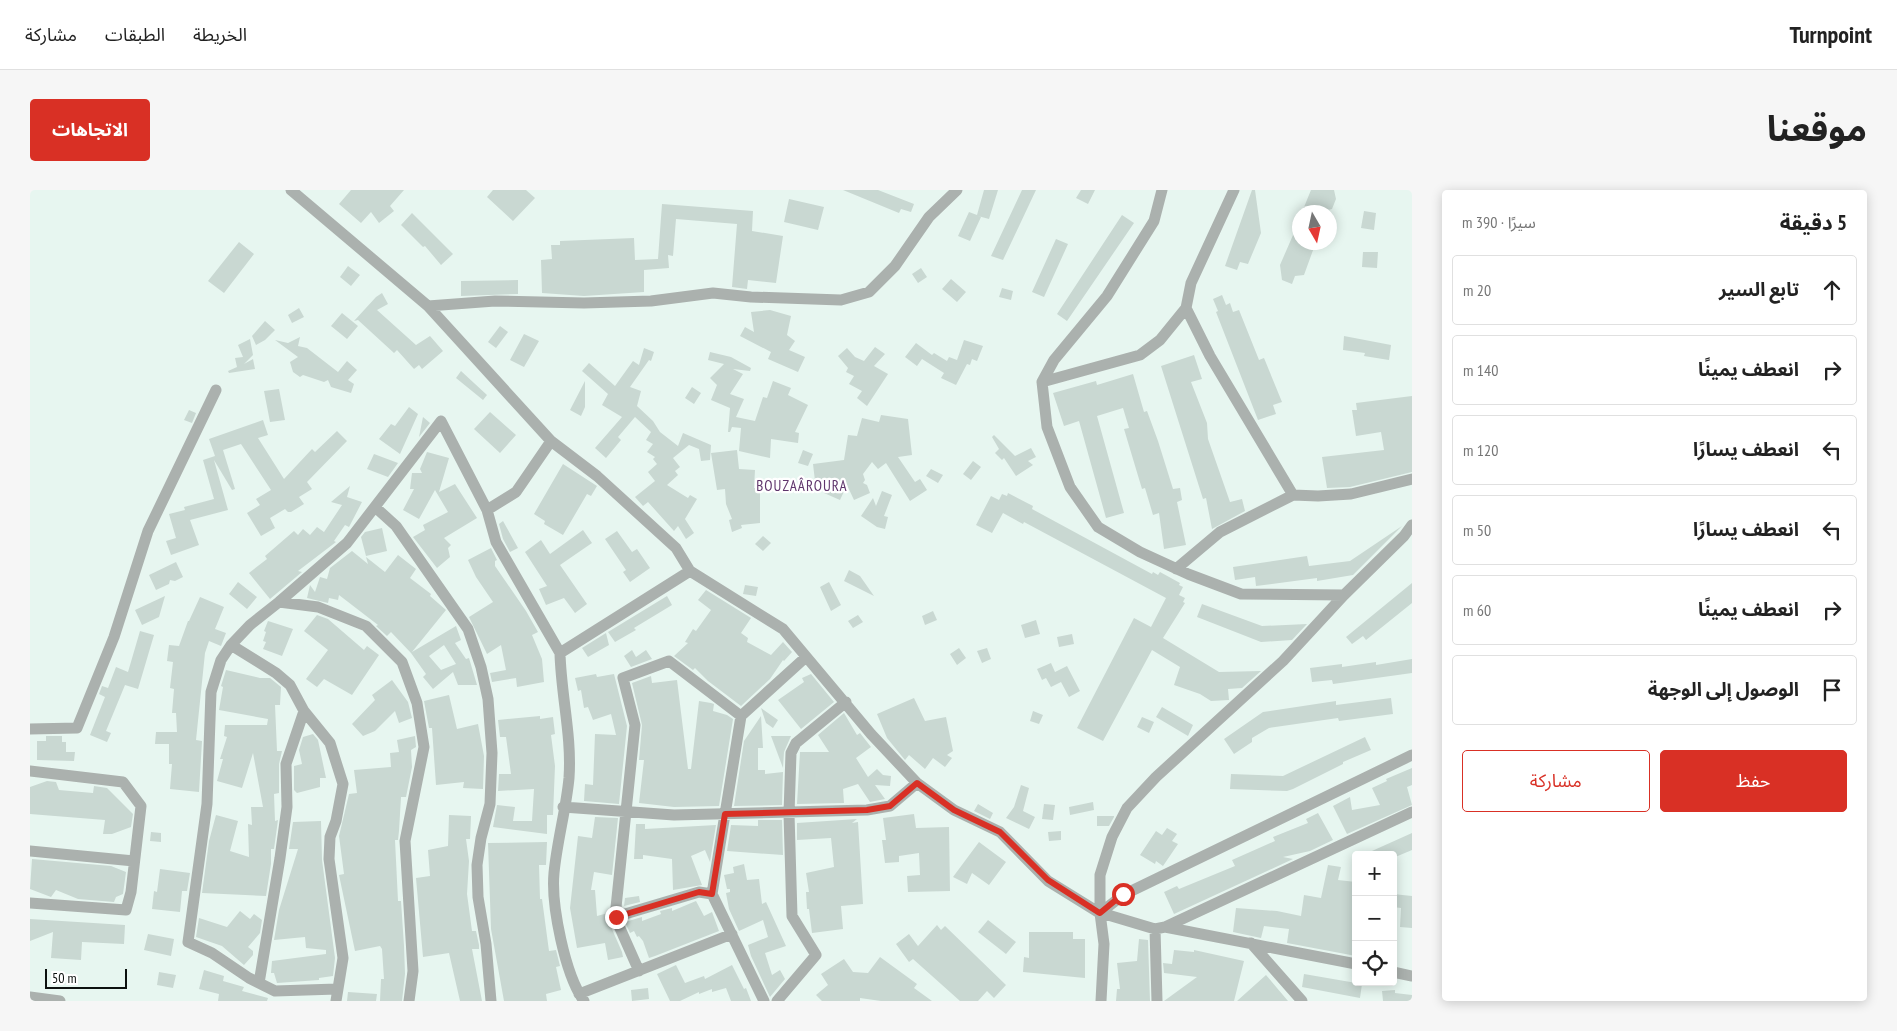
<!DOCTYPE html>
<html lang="ar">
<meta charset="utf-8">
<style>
body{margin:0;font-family:"PT Sans Narrow","Noto Sans Arabic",sans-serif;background:#f6f6f6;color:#222;direction:rtl}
.controls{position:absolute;right:15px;bottom:15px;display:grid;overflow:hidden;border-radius:5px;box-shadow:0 2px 12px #0003}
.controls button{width:45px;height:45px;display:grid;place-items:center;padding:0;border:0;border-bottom:1px solid #e0e0e0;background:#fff;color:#222;font:25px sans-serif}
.compass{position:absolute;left:1262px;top:15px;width:45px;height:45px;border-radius:50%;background:#fff;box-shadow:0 2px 12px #0003;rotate:171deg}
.scale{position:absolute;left:15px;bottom:12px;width:82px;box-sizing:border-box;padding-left:5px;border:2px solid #0c110f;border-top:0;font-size:14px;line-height:18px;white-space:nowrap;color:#0c110f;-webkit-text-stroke:4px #fff;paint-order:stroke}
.stop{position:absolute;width:15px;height:15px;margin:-11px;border:4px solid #d93025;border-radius:50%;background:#fff}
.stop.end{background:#d93025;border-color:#fff;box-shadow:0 1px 5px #0008}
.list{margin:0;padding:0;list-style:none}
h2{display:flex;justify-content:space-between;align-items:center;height:65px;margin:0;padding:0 20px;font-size:21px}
h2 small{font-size:16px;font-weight:400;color:#767676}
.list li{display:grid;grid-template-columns:32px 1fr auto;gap:15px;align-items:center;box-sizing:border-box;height:70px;margin:0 10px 10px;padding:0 10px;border:1px solid #e0e0e0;border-radius:5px}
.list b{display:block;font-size:19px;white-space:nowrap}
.list em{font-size:16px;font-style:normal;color:#767676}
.actions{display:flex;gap:10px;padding:15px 20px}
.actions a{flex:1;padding:11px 0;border:1px solid #d93025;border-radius:5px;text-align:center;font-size:18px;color:#d93025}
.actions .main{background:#d93025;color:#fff}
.icon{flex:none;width:28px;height:28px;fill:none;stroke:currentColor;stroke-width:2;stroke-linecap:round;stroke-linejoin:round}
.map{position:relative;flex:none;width:1382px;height:811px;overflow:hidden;direction:ltr;border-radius:5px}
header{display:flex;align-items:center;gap:30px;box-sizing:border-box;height:70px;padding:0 25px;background:#fff;border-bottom:1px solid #e0e0e0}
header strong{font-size:24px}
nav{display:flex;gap:28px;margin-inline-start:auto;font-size:18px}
.intro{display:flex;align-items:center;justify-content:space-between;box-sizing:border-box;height:120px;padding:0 30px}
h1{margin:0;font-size:35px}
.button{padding:12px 22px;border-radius:5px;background:#d93025;color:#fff;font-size:18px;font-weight:700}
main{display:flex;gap:30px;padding:0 30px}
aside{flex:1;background:#fff;border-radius:5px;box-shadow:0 2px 12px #0003}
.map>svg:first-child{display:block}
.building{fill:#c9d8d2;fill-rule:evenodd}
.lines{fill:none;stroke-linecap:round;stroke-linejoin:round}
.minor{stroke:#abb1ae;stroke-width:11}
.route{stroke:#d93025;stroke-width:6}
.labels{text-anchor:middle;stroke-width:4.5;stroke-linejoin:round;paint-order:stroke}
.neighbourhood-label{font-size:15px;letter-spacing:1px;fill:#5f356c;stroke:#fff}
</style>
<header>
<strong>Turnpoint</strong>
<nav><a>الخريطة</a><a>الطبقات</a><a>مشاركة</a></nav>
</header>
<div class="intro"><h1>موقعنا</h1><a class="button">الاتجاهات</a></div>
<main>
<aside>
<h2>5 دقيقة<small>سيرًا · 390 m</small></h2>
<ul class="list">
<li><svg class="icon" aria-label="ahead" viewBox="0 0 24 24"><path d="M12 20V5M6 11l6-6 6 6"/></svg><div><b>تابع السير</b></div><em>20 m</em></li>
<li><svg class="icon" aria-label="right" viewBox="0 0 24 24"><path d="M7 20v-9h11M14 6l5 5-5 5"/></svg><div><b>انعطف يمينًا</b></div><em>140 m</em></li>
<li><svg class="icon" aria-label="left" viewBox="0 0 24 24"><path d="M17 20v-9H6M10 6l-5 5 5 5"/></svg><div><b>انعطف يسارًا</b></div><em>120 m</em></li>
<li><svg class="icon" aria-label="left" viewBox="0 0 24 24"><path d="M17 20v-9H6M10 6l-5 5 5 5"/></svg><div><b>انعطف يسارًا</b></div><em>50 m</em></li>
<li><svg class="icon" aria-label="right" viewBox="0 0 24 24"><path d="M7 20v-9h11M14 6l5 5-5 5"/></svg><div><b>انعطف يمينًا</b></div><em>60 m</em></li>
<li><svg class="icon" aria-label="arrive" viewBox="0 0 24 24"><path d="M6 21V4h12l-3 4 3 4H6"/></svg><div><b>الوصول إلى الوجهة</b></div></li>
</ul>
<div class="actions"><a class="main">حفظ</a><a>مشاركة</a></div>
</aside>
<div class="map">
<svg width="1382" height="811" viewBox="0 0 1382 811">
<rect width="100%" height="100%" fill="#e7f6f0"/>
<path class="building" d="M321,0h53l-14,16 4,5 -15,12 -8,-11 -10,11 -22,-19z
M463,0h33l9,8 -22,23 -26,-24z
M813,0h35l36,14 -3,8 -10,-3 -2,4z
M954,0h14l-9,29 -11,-3 3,1 -11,24 -12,-5 11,-24 8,3z
M992,0h14l-33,70 -12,-4z
M1051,0h14l-7,14 -12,-6z
M1222,0h3l6,43 -13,31 -8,-2 -3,8 -12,-4z
M1281,0h23l2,9 -4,10 -4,1 -1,2h-25z
M759,9l35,8 -6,23 -34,-8z
M632,14l91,7 -1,20 31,5 -7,47 -28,-3 -1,9 -15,-2 5,-63 -61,-5 -3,37 -5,-1 1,13 -25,2v22l-60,4 -42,-3 -1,-33 11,-1 -1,-14h9v-4l74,-3 1,22 23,-1z
M1334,21l12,2 -2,17 -13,-2z
M382,23l41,41 -12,11 -16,-19 -2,1 -22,-22z
M1092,25l12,8 -67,98 -10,-7z
M1270,29v23h16l-12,33 -9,1 -3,8 -10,-4 -2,-15z
M1026,49l12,5 -24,53 -12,-5z
M209,52l15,12 -30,39 -16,-12z
M1333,62h15l-1,16 -15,-1z
M318,76l12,9 -9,11 -11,-9z
M891,78l6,9 -9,6 -6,-9z
M921,89l15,13 -9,10 -15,-13z
M488,90v14l-57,2v-15z
M972,98l11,3 -2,9 -12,-3z
M352,103l6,11 -11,6 39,35 14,-9 13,15 -21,18 -3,-4 -5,4 -17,-19 -3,3 -36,-33 -4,1 22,-24z
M1192,105l4,10 4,-2 3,9 6,-2 20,50 5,-2 18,44 -9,3 3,9 -18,6 -42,-108 2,-1 -5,-12z
M269,118l5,9 -12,6 -4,-8z
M740,120l21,6 -4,19 8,6 -6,9 16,7 -7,15 -30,-13 3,-7 -31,-16 5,-9 9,5 -3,-20z
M312,123l16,13 -11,13 -16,-13z
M235,131l10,9 -10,10 -9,5 -4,-9z
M470,136l8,6 -12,16 -8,-6z
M494,144l15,7 -15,26 -14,-7z
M1314,146l47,9 -2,15 -25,-4 1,-3 -22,-3z
M270,147l-2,9 9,2 31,24 9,-11 10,9 -9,10 6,4 -3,9 -20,-6 -3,-7 -4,2 -21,-7 -3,2 -7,-5 -3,-10 8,-5 -23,-17 13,3z
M220,149l3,16 -9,9 9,-5 2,10 -26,4 -1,-2 9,-4 -2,-9 8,-1 -5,-12z
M934,150l19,6 -6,15 -5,-2 -2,6 -3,-1 -11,21 -15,-7 3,-5 -22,-14 -5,7 -12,-9 11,-14 16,12 2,-2 13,8 2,-4 8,3z
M845,157l10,7 -11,12 14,8 -21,32 -10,-8 5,-7 -13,-7 5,-8 -8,-4 2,-4 -10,-12 9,-8 8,9 9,4z
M614,158l10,4 -3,9 -2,-1 -19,27 11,4 -4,15 16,15 7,11 18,14 5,-13 28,12 -1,15 -9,1 -2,-12 -10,-4 -16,13 7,9 -5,4 3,4 -11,10 21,13 2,-3 7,4 -12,20 9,14 -8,6 -8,-13 -4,5 -26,-29 -5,4 -8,-9 20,-16 -7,-9 9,-8 -4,-5 2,-2 -8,-5 6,-8 -7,-4 5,-8 -16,-15 -17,20 3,3 -15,18 -11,-10 27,-31 -20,-12 6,-11 -26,-23 7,-8 26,23 18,-25 6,4z
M680,162l21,5 20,11 -1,3 -17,-2 10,5 -13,20 14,5 -8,18 19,4 8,-24 4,1 6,-17 18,7 -3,7 20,10 -13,27 4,1 -1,10 -27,-4 -1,19 -31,-7 2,-23 -9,-1 -2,5h-2l2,-24 -19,-8 6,-15 -7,-7 14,-14 -16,-4z
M1164,165l8,24 -11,3 16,41 1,16 22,63 12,-3 3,12 -33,18 -6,-31 -3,1 -42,-133z
M431,181l26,24 -4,5 -27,-22z
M1103,184l11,38 3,-1 11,30 15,48 7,-1 2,12 -5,2 9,43 -22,4 -5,-36 -6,2 -8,-27 -3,1 -18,-60 5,-1 -6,-20 -26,8 27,97 -18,5 -27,-97 -15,5 -11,-33 43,-12 1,4z
M555,191v26l-4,9 -11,-6z
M662,197l9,6 -7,11 -9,-6z
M249,199l6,31 -15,2 -6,-31z
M1382,206v76l-62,15 -23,1 -5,-31 62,-7 -3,-18 -25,4 -4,-26h5l-1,-7z
M379,217l9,7 -18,40 -21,-15 12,-15 4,2z
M159,220l7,3 -4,10 -8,-3z
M460,222l26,23 -16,18 -26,-24z
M851,225l27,4 4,36 -14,2 17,25 5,-3 7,11 -17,11 -24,-38 -8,6 -6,-7 -9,12 2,6 -2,3 4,2 3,8 -16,7 -7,-15 -7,15 -16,-7 6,-14 -15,2 -2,-17 31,-4 4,-25 9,1 5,-18 17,4z
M393,227l7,6 -11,14z
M233,230l5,15 -10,3 26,41 28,-30 3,3 22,-21 10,10 -40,41 5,7 -13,8 5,7 -13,8h-3l-3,-3 -15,9 5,10 -14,8 -14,-23 13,-8 -4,-6 15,-9 -30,-46 -18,6 12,39 -3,1 -18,-30 14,50 -38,10 9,25 -28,10 -5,-14 10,-3 -7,-24 16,-4 -1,-3 30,-8 -11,-39 12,-4 -6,-17z
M964,245l21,21 16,-8 5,9 -8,4 5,4 -17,11 -12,-18 -2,2 -7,-7 4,-4 -7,-12z
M707,260l2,19 16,1 -1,18h6v35l-19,2 1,3 -10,4 -3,-12 3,-1 -6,-15 -1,-15 -8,1 -6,-37z
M773,260l10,4 -5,12 -10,-3z
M397,262l22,6 -10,34 16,-8 22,34 -33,20 7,7 -3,3 2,9 -13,11 -24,-31 12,-7 -2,-5 25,-13 -13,-22 -16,29 -16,-9 11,-21h-4l2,-16h10l-2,-4z
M344,264l24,9 -10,14 -21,-8z
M943,271l8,6 -10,13 -8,-6z
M533,274l34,22 -6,10 -4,-2 -24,41 -19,-11 1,-3 -11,-7z
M901,279l12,6 -5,8 -12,-7z
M320,296l-3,11 15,5 -13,25 -4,-2 -11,16 2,1 -38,29 4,1 -32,27 -21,-26 18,-14 -2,-3 29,-25 4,4 5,-6 7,6 7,-8 7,5 18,-27 -11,-3z
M852,301l10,4 -8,21 4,1 -3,12 -8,-2 -16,-11 12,-18 3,8z
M978,303l25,13 -1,3 120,65 1,-2 5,3 2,-3 20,11 -1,2 4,2 -4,8 6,3 -2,4 2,1 -22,35 56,34 42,-1 -19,17 -14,1 1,11 -18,1 -11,-7 -26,-9 6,-18 -28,-17 -49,91 -26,-13 57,-110 17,9 15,-29 -142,-76 -1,2 -20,-11 -11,20 -16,-8 15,-29 8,4 3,-6 5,2z
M473,331l15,27 -8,4 -7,-13 -4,-15z
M1372,336l-49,49 -36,6v-3l-61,8 -1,-9 -20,3 -2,-13 74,-11 2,10 41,-5z
M352,338l5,23 -21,5 -5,-19 4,-5z
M553,340l9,13 -32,22 27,39 -12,9 -11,-15 -18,7 -7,-16 8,-3 -22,-34 16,-12 9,14z
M587,341l15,21 5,-3 13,19 -20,14 -7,-10 3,-2 -21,-31z
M733,346l8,7 -8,8 -8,-7z
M461,358l6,12 -2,1v5l31,45 12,21 -6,3 10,24 2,23 -27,5 -1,-9 -24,4 -2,-9 16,-3 -5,-25 -14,9 -18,-37 24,-15 -17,-25 -8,-17z
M322,361l16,13 -2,-7 19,15 13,-17 18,14 -6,9 21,16 -1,2 16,14 -34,42 44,-26 5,14 -6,3 11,16 3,-1 8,27h-19l-5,-13 -20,17 -10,-12 3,-3 -15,-21 -20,-21 -4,4 -11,-10 2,-1 -39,-30 -1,5 -9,-2 -1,5 -21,-5 3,-13 5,7 5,-15 7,2 3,-11zM414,455l12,19 -15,6 -12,-14z
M146,372l7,15 -8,4 -5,-1 -1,4 -13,6 -7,-15z
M819,380l11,6 14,20 -30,-15z
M208,392l19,15 -10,12 -18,-15z
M799,392l12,23 -10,6 -11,-24z
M1382,393v20l-46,37 -3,-4 -11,8 -6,-7z
M715,395l13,2 -2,9 -13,-2z
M676,400l45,28 -10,15 7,5 -1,4 24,13 12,-13 9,10 -8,9 -1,-1 -13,19 -29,27 -33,-25 -13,-13 -2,2 -19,-14 14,-13 -3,-1 8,-13 3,2 15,-21 -13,-10z
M135,406l-6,21 -17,8 -7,-15z
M637,406l5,9 -38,23 2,2 -21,12 -7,-10z
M170,407l24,10 -9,22 11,4 -5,13 -12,-5 -4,12 -9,87 6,1 -3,51 -29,-3 2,-25h-3v-20h-14l1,-12h21l-1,-19h-4l2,-24 -4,-1 3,-26 -6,-1 2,-16 10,1 9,-25h1z
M1172,414l60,22 45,-2 -15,16 -31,2 -64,-25z
M903,421l4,9 -12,5 -3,-9z
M287,425l11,4 36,31 3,-4 12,9 -27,40 -28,-16 -7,8 -11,-8 22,-29 -24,-19z
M828,425l5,7 -10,6 -5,-7z
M1006,430l4,14 -15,4 -4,-13z
M238,431l25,8 -11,27 -19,-7 3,-7 -3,-1 3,-9 -2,-1z
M110,441l14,4 -16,54 -13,-4 -19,46 5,2 -4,9 -17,-7 15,-38 -6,-3 3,-8 6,2 8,-21 12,5z
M576,443l3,12 -21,12 -6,-9z
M1042,444l2,10 -15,3 -2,-10z
M929,458l7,10 -9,7 -7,-11z
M957,458l4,11 -9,4 -5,-12z
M602,460l4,7 10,-7 6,9 -21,8 -7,-11z
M1382,469v14l-79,11 -1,-4 -20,2 -2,-14 32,-4v3l34,-5v3z
M1021,473l4,9 12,-6 13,25 -11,6 -8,-15 -10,5 -5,-9 -4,2 -5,-11z
M196,480l34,8h10l11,9 -1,18h-5l2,46h5l-3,13v29l-5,1 1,27 3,-1 -4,29h-3v15l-5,32 -64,-3 7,-52 7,-26 22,6 -8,30 19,6 -1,-33 4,1 -1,-18h12l-10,-54 -11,35 -25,-7 6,-22h-3l7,-22 -3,-1 1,-11h42l1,-6 -49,-9 4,-23 -2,-1z
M566,484l1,3 17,-3 13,52 -8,78 -35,-3 1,-17 8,1 2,-51 21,1 -5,-21 -18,6 -5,-13 -4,1 -3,-18 -3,1 -3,-13z
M781,484l23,28 -33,27 -23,-29 26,-18 -2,-4z
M621,486l1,7 25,-3 11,89h3l8,-68 12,2 3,1 -1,7 14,4 6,4 -14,87 -45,1 -35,-4 5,-43h-5l3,-35 -10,-42z
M362,490l16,22 4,16 -13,5 -4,-12 -20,20 -12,5 -11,-12 23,-24 -3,-5z
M419,505l8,34 21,-5 6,32 -1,33 -20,-1 1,-6 -28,3 -4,-57h-3l-5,-27z
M884,508l11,23 21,-4 7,34 -6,4 5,3 -7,9 -12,-9 -8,11 -16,-14 -4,5 -18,-22 -10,-24z
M1361,508l2,16 -54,7 -1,-3 -69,10 -17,10v4l-18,12 -10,-15 39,-27 73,-11v4z
M1132,517l31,18 -5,11 -32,-19z
M731,518l17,12 -5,8 -7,-5z
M1003,521l10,4 -4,9 -9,-3z
M814,523l13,22 3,-2 11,14 -15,11 12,19 9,-8 6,6 8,1 -1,10 -15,-1 10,14 -15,3 -12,-18 -15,5 1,14 -47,1 3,-52h29l-11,-17z
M510,526v3l13,-2 2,17 -4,1 4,31 -2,49h-6v19l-54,-7 4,-22 18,2 -2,14h19l2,-32 -36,2 1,-17h12l-5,-37h-6l-2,-17z
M731,526l2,32h-5v22h7v4l18,-2 -1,33 -48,1 10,-65z
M1112,527l12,5 -5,11 -12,-6z
M283,544l5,6 8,38h-6v9l-23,6 -3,-3v-24l8,-2 -3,-14 4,-13z
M16,546h16v6h4v10h9l-1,9 -37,-1v-19h9z
M385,546l1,11 -5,3 1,17 -6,30h-5l-2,34 -1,9h-3l3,61h3l3,45 1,28 -3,27h-22l1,-22h3l-2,-30 -2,-3 -25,5 -16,-76 5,-1 -5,-38 10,-42 8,-1 -3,-23 37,-3 -1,-14 9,-1 -2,-12z
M741,546h20l-7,16 -1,16z
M1335,547l6,13 -28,12v2l-50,25 -6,2 -57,-2 1,-15 52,2z
M1382,578v17l-5,2 5,18 -65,29 -14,-28 17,-9 2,13 28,-5 -8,-17 15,-7 -1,-2z
M17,591l9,1 3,8 34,3 1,-7 13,2 26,26 -2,13 -19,7h-9l2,-14 -75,-6v-27z
M991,595l8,3 -6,23 12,6 -6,12 -23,-11 8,-11z
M1063,612l1,8 -24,5 -1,-8z
M948,614l15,9 -3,6 -16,-8z
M1014,614l11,1 -2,15 -11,-1z
M1288,623l15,27 -23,11 -27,6 10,2 -119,55 -10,-22 13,-6 2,3 56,-23 -3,-6 43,-19 -2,-4 35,-14 -2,-4z
M884,624l2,14 33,-1 1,64 -42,1 -1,-16 13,-1 -1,-22 -20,3v6l-14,1 -3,-23h4l-3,-22z
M419,625l22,1 -1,23h-4l3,22 -2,33 5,37h4l3,14v4h-7l10,52h-22l-11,-48 -26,4 -7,-79 14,-2 -2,-26 20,-4z
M1067,626h17v1l-5,9h-12z
M565,627l23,1 -6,57 -18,-3 -3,18h4l2,26 11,-3v7l14,32 1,5 -15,3 -3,-17 -28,5 -7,-40 8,-72 14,2z
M827,629l-5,4 6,-1 5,82 -22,2 2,23 -31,4 -3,-24h-2l-1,-17h3l-3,-19 28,-6 -3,-29 -34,2v-17z
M728,630h24l1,35 -56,-4 4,-26 27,1z
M291,631l1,39 13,98 -2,18 -14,2v2l-42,3 -3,-10h-3l1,-12 54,-7v-4l-20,-2 -1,-11 -31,3 5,-30 19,-61h-9l4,-27z
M606,634h9v5l71,-4 -6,37 -5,-12 -14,6 11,29 -29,5 -1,-31 -29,-4v4h-9z
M1137,638l10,6 -5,7 6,3 -15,22 -7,-5 -1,3 -15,-9 16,-24 6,4z
M1031,641v9l-12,1 -1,-9z
M121,642l10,1v9l-11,-1z
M1382,643v17l-19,8v-3h-30z
M517,652l-1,23h-7l1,34h2l7,52 7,-1 4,16 -4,1 5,23 -15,4 1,7h-43l-13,-72 -3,-86z
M949,652l27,20 -17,23 -17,-12 -5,11 -14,-7z
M2,669l79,7 15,6 -3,22 -7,3 -2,5 -36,-3 -22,-9 -5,7 -21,-8z
M714,674l3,16 12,-1 3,25 4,-2 20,44 -21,7 7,22 8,-5 5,9 -15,18 -19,-41 -3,-11 20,-8 -5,-17 -24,11 -10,-22 -3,-16 4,-1v-3h-3l-3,-14 10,-2 -1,-6z
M1298,675l13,2 -3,13 18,2v40l-4,26h4v8l-69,-13 2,-14 -25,-3 -3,12 -28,-6 3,-24 41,3 24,5 3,-21 17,3z
M130,679l30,4 -3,18h-5l-2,21 -28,-3 2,-18 3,1z
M1363,704l19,2v32l-12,-1 1,-19 -8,-1z
M609,706l1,6 -16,4 1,-8z
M666,711l8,15 8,-4 7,19 -64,25 -6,2 -6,-17 -4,-5 -2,1 -3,-6 -4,2 -5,-11 17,-5v4l19,-7 -1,-3 12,-3v3z
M210,721l10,8 4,-5 8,6 -2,13 -12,14 5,4v4l-9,10 -22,-19 -26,-9 3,-19 28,9z
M0,729l95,6 -1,19 -42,-2 -1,18 -30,-2 2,-26 -23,9z
M958,730l28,22 -10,12 -28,-22z
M907,735l4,5 4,-4 61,59 -12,13 -7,-7 -9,10h-18l-47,-42 -4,3 -13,-18 13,-10 9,12z
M999,742h44v7h12v39l-62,-6 1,-15 5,1z
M118,744l26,5 -3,17 -27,-6z
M1109,749l9,1 2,61h-34l1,-12h3l-3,-26 20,-2z
M1144,760l20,2v-2l50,11 -10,40h-70l33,-24 -33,-4 -1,-10 9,1z
M850,767l37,27 -3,4 18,13h-51l-21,-3v3h-38l-6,-6 12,-10 -7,-11 23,-15 9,13 15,1z
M646,775l9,18 19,-7 1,3 27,-14 12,24 2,-1 5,13h-20l-5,-13 -14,4v-3l-13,5v-2l-19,9h-10l-13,-27z
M174,780l20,6 -1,5 21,6 -2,4 26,7 -1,3h-49l1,-7 -20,-5z
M129,782l17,3 -3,13 -16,-3z
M1274,784l58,10 -2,14 -58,-11z
M1236,785l22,26h-51z
M618,798l1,11 -17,2 -1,-11z
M1365,800v3l17,2v6h-29l-1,-10z
M318,802l29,2 -1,7h-29z"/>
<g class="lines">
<path class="minor" d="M261,0l137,116 123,135 46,35 79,72 14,23 93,58 88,105 46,49 37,27 46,22 48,49 50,31 57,17 10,-2 191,37
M1132,0l-8,31 -47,75 -53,64 -12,22 5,45 23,60 28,40 42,25 48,22 53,20 103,1
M1204,0l-43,93 -5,25 24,48 83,139
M398,116l67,-5 89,2 67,-2 62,-8 38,4 90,3 28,-8 26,-26 34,-49 28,-27
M1012,192l98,-27 20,-15 26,-32
M521,251l-35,51 -29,18 9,32 64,111
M345,317l21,19 72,103 13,38 7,32 4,54 -2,51 -9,34 -4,27 1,32 8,47 5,57
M1146,379l44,-37 73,-37 25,1 33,-2 61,-15
M249,412l39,5 48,19 36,36 15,41 7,44 -19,94 8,130 -4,30
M201,455l45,28 14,12 14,26 26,32 13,41 -7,37 -6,16 -1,22 14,99 -7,43
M0,539l47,-1 37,-91 34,-106 68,-141
M0,581l93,11 18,24 -10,86 -5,18 -96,-7
M533,617l111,8 193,-5 23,-4 27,-23
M0,661l104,10
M1070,723l23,-18 289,-140
M585,727l84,-25 13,2
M1135,737l247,-115
M1125,739l2,72
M1221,753l51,58
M609,781l-24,-54 20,-192 -12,-47 46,-17 72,55
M1363,782l19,4
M229,793l21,-125 7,-51 -1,-43 18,-53
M307,799l-62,2 -26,-13 -37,-25 -24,-11 19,-138 4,-112 10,-32 10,-15 19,-20 29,-23 68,-59 94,-122 46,89
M549,804l153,-60
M0,807l30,4
M554,811c-19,-26 -33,-96 -30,-128 3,-32 12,-63 15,-95 3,-42 -8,-83 -9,-125l130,-82
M734,811l-52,-107 29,-178 65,-59
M747,811l39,-46 -24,-39 -3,-102 2,-61 5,-10 50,-41
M1071,811l3,-57 -4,-31v-38l12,-38 15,-29 29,-31 127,-116 61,-66 60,-59 8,-11"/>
</g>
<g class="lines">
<path class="route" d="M586,727l83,-25 13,2 13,-80 142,-4 23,-4 27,-23 37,27 46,22 48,48 50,32 2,1 23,-19"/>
</g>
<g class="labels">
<g class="neighbourhood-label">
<text x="772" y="301">BOUZAÂROURA</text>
</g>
</g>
</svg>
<div class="controls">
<button>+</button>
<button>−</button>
<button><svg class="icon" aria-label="locate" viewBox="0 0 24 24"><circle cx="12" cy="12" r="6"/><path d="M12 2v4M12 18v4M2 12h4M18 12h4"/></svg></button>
</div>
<svg class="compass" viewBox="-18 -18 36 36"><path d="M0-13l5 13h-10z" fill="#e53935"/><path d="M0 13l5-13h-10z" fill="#767676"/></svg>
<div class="scale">50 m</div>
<div class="stop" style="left:1093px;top:704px"></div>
<div class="stop end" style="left:586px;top:727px"></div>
</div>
</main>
